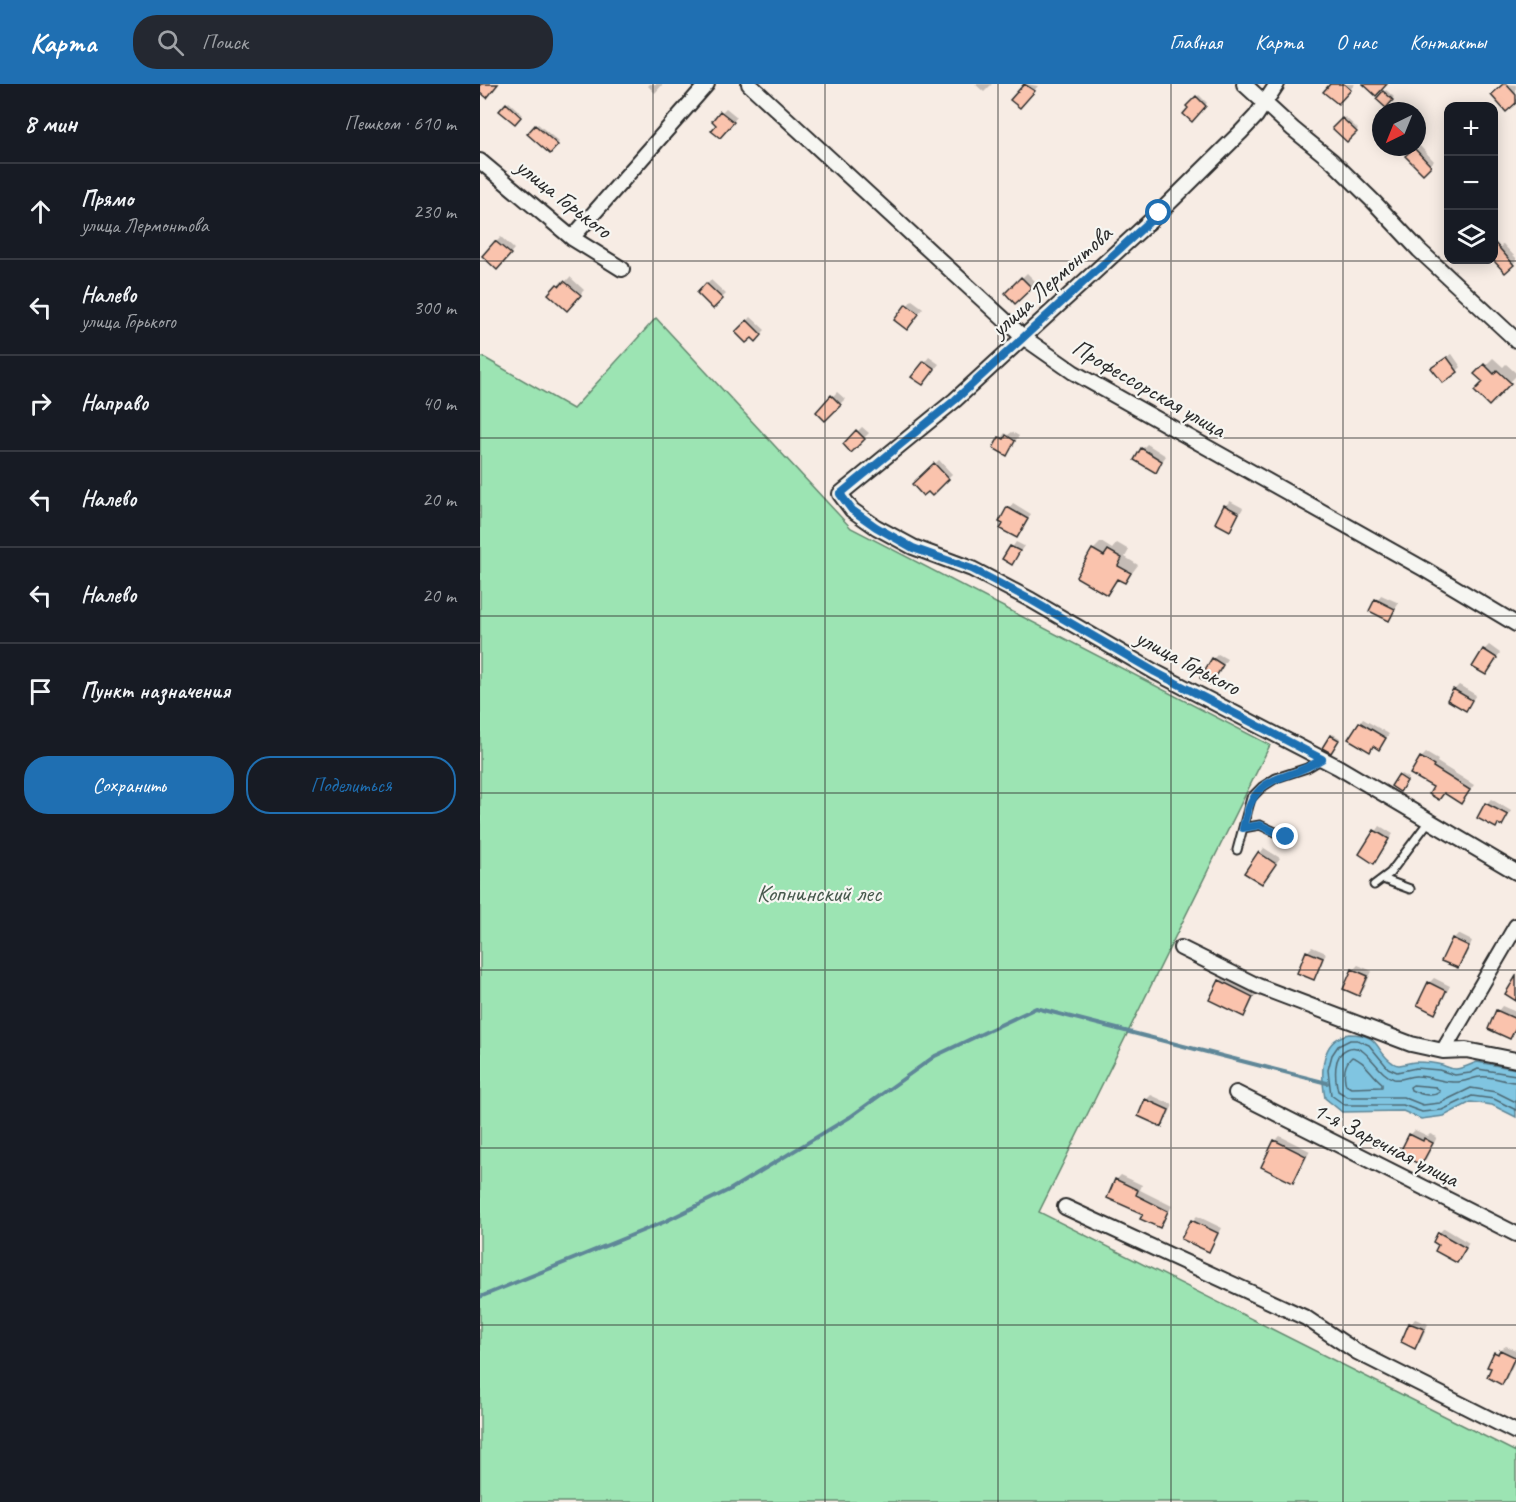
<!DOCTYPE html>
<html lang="ru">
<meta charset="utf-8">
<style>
body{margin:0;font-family:Caveat,sans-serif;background:#242831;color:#f1f3f6}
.controls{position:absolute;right:18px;top:18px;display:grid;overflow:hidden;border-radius:12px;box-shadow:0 3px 15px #0003}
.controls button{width:54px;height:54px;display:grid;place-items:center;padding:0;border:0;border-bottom:2px solid #363941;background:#171b24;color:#f1f3f6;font:30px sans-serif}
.compass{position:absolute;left:892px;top:18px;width:54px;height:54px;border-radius:50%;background:#171b24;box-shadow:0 3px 15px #0003;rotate:223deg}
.stop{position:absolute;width:18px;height:18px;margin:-14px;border:4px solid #1f6fb2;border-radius:50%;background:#fff}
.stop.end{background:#1f6fb2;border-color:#fff;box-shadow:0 2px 6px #0008}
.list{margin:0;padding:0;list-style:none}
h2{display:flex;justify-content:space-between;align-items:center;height:78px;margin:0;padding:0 24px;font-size:26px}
h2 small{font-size:20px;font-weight:400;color:#9ea1a6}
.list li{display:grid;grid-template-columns:39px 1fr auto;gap:18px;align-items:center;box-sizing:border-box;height:96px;padding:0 24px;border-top:2px solid #363941}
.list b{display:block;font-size:22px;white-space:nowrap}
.list p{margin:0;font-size:20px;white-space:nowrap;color:#9ea1a6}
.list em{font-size:20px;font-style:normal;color:#9ea1a6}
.actions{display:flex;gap:12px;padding:18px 24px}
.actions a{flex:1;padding:14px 0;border:2px solid #1f6fb2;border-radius:24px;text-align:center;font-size:21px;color:#1f6fb2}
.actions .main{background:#1f6fb2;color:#fff}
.icon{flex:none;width:33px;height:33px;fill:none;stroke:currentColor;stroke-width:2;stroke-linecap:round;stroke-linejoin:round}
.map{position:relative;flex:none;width:1036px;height:1418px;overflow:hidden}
header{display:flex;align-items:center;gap:36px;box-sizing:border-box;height:84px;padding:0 30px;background:#1f6fb2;color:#fff}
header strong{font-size:28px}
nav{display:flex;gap:33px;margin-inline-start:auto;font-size:21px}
.search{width:420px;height:54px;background:#242831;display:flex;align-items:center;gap:15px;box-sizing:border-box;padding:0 21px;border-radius:24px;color:#9ea1a6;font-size:22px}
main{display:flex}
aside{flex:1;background:#171b24}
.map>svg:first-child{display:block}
.green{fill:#9ce4b3;stroke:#64886f;stroke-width:1.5}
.water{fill:#80c5e1;stroke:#5e8798;stroke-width:1.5}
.shadow{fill:#0003}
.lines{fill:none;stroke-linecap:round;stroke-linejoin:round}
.shore{stroke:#4d6974;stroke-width:1.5}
.stream{stroke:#5e8798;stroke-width:4}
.building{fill:#fac3ad;stroke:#2b2b2b;stroke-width:1.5}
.lane-casing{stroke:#2b2b2b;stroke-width:11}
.street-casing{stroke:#2b2b2b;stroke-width:18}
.lane{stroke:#f6f6f2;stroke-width:7}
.street{stroke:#f6f6f2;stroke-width:14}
.route{stroke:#1f6fb2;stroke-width:8}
.grid{fill:none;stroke:#2b2b2b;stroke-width:1.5;stroke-opacity:0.55}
.labels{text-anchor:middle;stroke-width:4.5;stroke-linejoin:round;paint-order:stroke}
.street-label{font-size:24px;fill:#2b2b2b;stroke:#f6f6f2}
.park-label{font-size:24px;fill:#47594d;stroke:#f6f6f2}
</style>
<header>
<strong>Карта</strong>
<div class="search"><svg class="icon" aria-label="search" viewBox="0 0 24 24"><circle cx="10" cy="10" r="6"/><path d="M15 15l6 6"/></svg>Поиск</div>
<nav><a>Главная</a><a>Карта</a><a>О нас</a><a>Контакты</a></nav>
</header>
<main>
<aside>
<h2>8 мин<small>Пешком · 610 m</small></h2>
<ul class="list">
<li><svg class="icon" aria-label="ahead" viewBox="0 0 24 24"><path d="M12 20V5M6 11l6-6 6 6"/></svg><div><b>Прямо</b><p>улица Лермонтова</p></div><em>230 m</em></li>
<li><svg class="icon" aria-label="left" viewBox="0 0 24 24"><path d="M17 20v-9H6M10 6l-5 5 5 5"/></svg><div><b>Налево</b><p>улица Горького</p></div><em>300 m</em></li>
<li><svg class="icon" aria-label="right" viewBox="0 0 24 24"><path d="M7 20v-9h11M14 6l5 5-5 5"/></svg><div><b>Направо</b></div><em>40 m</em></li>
<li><svg class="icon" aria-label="left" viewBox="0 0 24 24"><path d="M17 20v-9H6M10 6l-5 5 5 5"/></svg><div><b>Налево</b></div><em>20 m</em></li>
<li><svg class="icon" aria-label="left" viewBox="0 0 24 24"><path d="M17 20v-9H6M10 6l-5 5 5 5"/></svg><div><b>Налево</b></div><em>20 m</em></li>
<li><svg class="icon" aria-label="arrive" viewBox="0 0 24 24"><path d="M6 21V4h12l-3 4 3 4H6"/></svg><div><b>Пункт назначения</b></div></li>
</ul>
<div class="actions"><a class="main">Сохранить</a><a>Поделиться</a></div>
</aside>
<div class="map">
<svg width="1036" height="1418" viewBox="0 0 1036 1418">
<rect width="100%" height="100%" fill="#f7ece4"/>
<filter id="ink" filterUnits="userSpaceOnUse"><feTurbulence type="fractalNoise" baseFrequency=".0167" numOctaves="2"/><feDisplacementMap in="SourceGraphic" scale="12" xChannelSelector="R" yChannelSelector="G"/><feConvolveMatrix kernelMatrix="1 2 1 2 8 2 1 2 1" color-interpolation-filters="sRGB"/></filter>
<g filter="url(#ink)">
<path class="green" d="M176,234l195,210 419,217 -231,467 477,240v50h-1036v-1143l3,-2 90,52z"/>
<path class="water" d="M869,950c33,0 25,17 44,29 6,5 14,-1 22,-1 8,0 20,1 27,3 5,2 8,4 14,4 8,-1 13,-4 21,-7l39,7v48l-24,-12 -21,-3 -27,14 -23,3 -18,-8 -61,1 -17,-14c-4,-23 -6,-58 24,-64z"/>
<path class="shadow" d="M170,0h13l-8,9 -7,-7z
M495,0h17l-8,8z
M546,0l12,2 -14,16 -12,-2z
M852,0h23l-12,14z
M1024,0l12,1v16z
M906,6l8,7 -7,7 6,7h-9l4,-4 -10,-8z
M719,11l8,8 -15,17 -4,-14z
M29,18l13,12 -7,8 -14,-12z
M246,24l11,9 -13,15 -10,-12z
M901,29v15l-7,-8z
M865,33l13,12 -11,11 -13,-12z
M58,40l21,18 -9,10 -21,-18z
M939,61l15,16 -11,11 -16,-16z
M21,153l13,12 -12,14 -6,-21z
M1023,160l13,14v3l-11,10 -11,-12v-5z
M547,189l9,9 -21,20 -8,-9z
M90,193l14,13 -17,19 -17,-15 13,-14 2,2z
M231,196l15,14 -13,13 -14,-14z
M432,216l11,8 -12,15 -15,-3z
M271,233l14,13 -9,9 -19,-7z
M972,270l9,13 -4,4 -20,-7z
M449,273l10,7 -12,15 -2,-17z
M1013,274l10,9 3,-3 10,9v3l-27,27 -4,-21 -8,-8z
M357,308l8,7 -20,20 -7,-7z
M382,343l7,6 -18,18 -6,-7z
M532,348l7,4 -13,18 -5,-16 4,-5 3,2z
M667,360l19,12 -11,15 -13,-22z
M459,376l13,14 -20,20 -18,-10z
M750,417l13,7 -9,16 -5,5 -4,-23z
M533,419l18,11 -14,22 -16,-15z
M536,458l8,4 -12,17 -8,-4z
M621,458l11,7 5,-6 12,7 -4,7 13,8 -13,17 -6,-4 -12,16 -14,-44z
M901,511l18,8 -11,17 -17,-9z
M1009,561l11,8 -14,20 -2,-23z
M738,570l9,5 -16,24 2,-24z
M979,601l17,10 -10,14 -12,-19z
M883,635l26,15 -10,14 -5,-3 -5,5 -9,-27z
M853,650l7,4 -7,11 -8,-2z
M946,669l12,7 -1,2 37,23 -13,17 -16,-10 -6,6 -18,-40z
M921,690l7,4 -6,10 -3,-12z
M1011,715l20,12 -9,14 -16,-21z
M900,742l13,8 -19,28 -13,-8z
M784,764l16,10 -18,25 -15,-11z
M978,850l14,7 -9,21 -5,5 -5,-28z
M832,863l14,6 -8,20 -5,5 -6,-26z
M878,881l14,6 -8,18 -5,5 -6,-24z
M745,892l32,16 -9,18 -4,5 -24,-34z
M954,894l16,8 -11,21 -4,5 -6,-29z
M1022,922l14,6v18l-6,7 -12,-26z
M671,1011l22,10 -7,15 -5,5 -15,-25z
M935,1046l13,6 2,-2 7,3 -11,22 -5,5 -20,-11 9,-18z
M800,1052l30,15 -13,25 -5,5 -17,-40z
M641,1091l21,10 -2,5 32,16 -8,15 -5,5 -14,-13 -29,-33z
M717,1132l25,12 -9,17 -5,5 -16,-29z
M964,1144l25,15 -12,18 -17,-16 -1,-12z
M935,1235l13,5 -8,18 -5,5 -12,-6 8,-17z
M1026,1262l10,4v9l-9,19 -5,5 -7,-30z"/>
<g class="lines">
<path class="shore" d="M872,973c13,3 19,18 30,26v4l-31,1 -5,-3c-3,-10 -2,-21 6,-28z
M1036,991l-38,-6 -8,4 -15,2 -16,-5 -23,-2 -19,4 -9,-4 -19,-23 -12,-5h-7l-12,6 -6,9 -4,15 3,25 14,10h58l19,7 20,-2 30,-14 22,3 22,11
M1036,998c-10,0 -27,-7 -36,-5 -9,1 -17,6 -27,5 -12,0 -24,-6 -36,-6 -8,-1 -15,5 -23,3 -18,-5 -28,-39 -47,-30 -15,6 -12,30 -9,42l10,6h55l20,8 17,-2 31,-15 25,4 20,10
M933,1001l23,2 4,5c-9,6 -20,2 -29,-2l-1,-3z"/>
<path class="stream" d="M0,1213l184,-75 67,-33 119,-72 85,-61 101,-48 291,75"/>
</g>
<path class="building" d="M0,0h18l-11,14 -7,-6z
M544,0l11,7 -15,17 -10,-8z
M850,0h14l7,6 -13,14 -15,-12z
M883,0h24l-11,12z
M1023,0h3l10,11v8l-10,9 -15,-17z
M903,7l10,9 -7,8 -10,-9z
M716,12l10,10 -14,16 -9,-8 5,-6 -2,-2z
M26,19l15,14 -6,7 -16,-13z
M240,27l14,11 -14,16 -9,-7 5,-6 -4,-4z
M862,34l15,14 -10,10 -15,-14z
M55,41l23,20 -8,9 -23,-20z
M934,64l17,18 -8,8 -18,-18z
M15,157l16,13 -14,16 -15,-14z
M1014,158l20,23 -9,8 -11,-12z
M541,193l11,11 -17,16 -10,-11z
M84,197l17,14 -14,16 -19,-17 9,-10 3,2z
M226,199l17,16 -10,10 -16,-16z
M426,220l13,10 -12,16 -13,-10z
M267,236l15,15 -6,7 -4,-4 -6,5 -11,-11z
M967,273l11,15 -15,11 -12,-15z
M444,277l11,8 -12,16 -12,-8z
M1004,280l10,10 3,-4 14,13 -22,23 -15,-15 9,-9 -9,-8z
M351,311l10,10 -16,16 -9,-9z
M376,346l9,9 -14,14 -8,-9z
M526,351l9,6 -8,15 -14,-8 6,-11 5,2z
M661,364l21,13 -6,12 -22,-13z
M454,379l15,16 -17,17 -4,-4 -5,4 -11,-12z
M744,421l15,8 -9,18 -15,-8z
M527,423l21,12 -11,19 -17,-9 3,-5 -4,-2z
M530,462l10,5 -8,14 -10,-6z
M612,465l12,7 4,-6 14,8 -4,8 13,7 -6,10 -8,-4 -10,16 -31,-18z
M895,515l20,10 -6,12 -20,-10z
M1003,565l14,9 -11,17 -14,-8z
M732,574l11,7 -12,20 -11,-7z
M973,605l19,11 -6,11 -19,-11z
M879,638l27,16 -7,12 -6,-4 -3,6 -22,-13z
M850,651l9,5 -8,13 -9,-5z
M940,673l14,8 -1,2 37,23 -9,14 -17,-11 -5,7 -10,-6 4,-7 -23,-13z
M918,691l9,6 -7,11 -9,-6z
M1005,719l23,12 -6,11 -4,-2 -2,4 -19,-10z
M894,746l15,9 -15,25 -15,-10z
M778,768l18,12 -14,20 -18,-11z
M972,854l17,8 -11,22 -17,-7z
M826,867l17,7 -9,22 -17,-7z
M872,885l16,7 -9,20 -16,-7z
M1036,892v25l-11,-7z
M739,896l34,17 -9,20 -35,-17z
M948,898l18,9 -11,23 -18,-9z
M1016,926l20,9v8l-6,12 -22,-10z
M665,1015l24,11 -7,17 -24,-11z
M929,1050l14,7 1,-3 9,5 -12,22 -22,-11z
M794,1056l32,16 -13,27 -32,-16z
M635,1095l23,11 -2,5 32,16 -8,17 -20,-9 3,-5 -36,-16z
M711,1136l27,13 -9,19 -28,-13z
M958,1148l28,16 -9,15 -22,-12 3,-6 -5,-3z
M929,1239l15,6 -9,20 -14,-7z
M1020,1266l15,7 -13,28 -15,-8 4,-9 -4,-1 7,-15 4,2z"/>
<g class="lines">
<defs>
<path id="lane" d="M763,744l17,-3 26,12
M757,766l14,-52 11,-11 14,-9 31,-10 15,-9
M903,795l27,10
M894,801l16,-12 39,-52"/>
<path id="street" d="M269,0l274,253 50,35 351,197 92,55
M764,0l49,45 39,32 41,40 46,49 97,90
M797,0l-21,32 -15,16 -82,81 -204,187 -115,94 12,16 24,17 37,20 59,22 59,31 124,72 183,95 178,105
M0,77l92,77 50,31
M92,154l135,-154
M701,864l77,38 153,58 32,7 23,-1 50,10
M963,967l73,-125
M756,1009l280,141
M585,1123l241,111 51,34 159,80"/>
</defs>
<use href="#lane" class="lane-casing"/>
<use href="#street" class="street-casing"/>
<use href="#lane" class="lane"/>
<use href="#street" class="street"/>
</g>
</g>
<g class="lines" filter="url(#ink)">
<path class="route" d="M679,129l-204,187 -115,94 12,16 24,17 37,21 59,21 59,31 124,72 167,87c-42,27 -67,10 -79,69l17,-3 26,12"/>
</g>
<path class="grid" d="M173,0v1418M345,0v1418M518,0v1418M691,0v1418M863,0v1418M0,177h1036M0,354h1036M0,532h1036M0,709h1036M0,886h1036M0,1064h1036M0,1241h1036"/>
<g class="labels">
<g class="street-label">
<text transform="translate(84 114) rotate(38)" y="8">улица Горького</text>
<text transform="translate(571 197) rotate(-42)" y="8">улица Лермонтова</text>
<text transform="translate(669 304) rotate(30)" y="8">Профессорская улица</text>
<text transform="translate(708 578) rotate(28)" y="8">улица Горького</text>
<text transform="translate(906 1060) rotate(27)" y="8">1-я Заречная улица</text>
</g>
<g class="park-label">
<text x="339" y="817">Копнинский лес</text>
</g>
</g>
</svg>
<div class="controls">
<button>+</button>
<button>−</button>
<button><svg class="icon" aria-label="layers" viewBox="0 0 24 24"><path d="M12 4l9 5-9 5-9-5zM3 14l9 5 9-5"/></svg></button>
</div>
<svg class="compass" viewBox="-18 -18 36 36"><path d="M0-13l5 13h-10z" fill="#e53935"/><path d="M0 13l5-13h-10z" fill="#9ea1a6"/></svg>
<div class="stop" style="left:679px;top:129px"></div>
<div class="stop end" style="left:806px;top:753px"></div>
</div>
</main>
